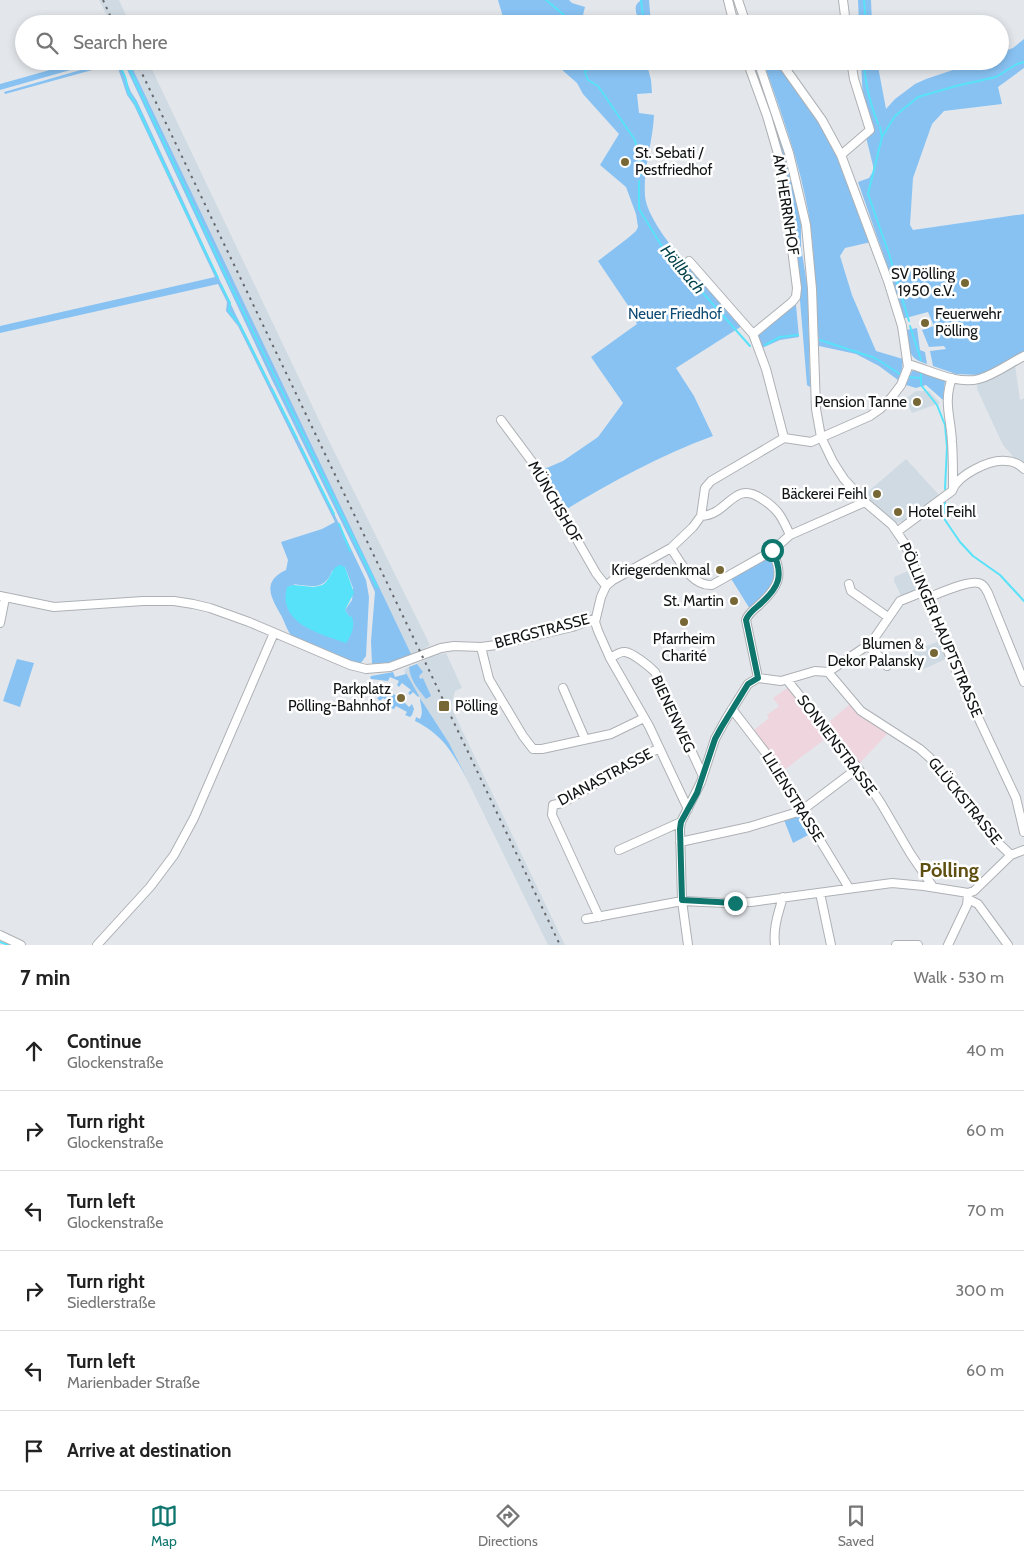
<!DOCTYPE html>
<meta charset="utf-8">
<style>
body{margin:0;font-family:Cabin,sans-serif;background:#f6f6f6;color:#222}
.stop{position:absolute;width:15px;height:15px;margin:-11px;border:4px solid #0f766e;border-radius:50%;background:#fff}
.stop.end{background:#0f766e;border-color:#fff;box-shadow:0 1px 5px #0008}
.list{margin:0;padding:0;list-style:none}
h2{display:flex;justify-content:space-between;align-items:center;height:65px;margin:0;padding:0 20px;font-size:21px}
h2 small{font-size:16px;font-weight:400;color:#767676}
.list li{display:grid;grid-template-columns:32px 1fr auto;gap:15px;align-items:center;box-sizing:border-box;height:80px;padding:0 20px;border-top:1px solid #e0e0e0}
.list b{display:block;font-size:19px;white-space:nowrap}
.list p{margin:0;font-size:16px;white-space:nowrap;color:#767676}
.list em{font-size:16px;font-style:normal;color:#767676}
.icon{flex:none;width:28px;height:28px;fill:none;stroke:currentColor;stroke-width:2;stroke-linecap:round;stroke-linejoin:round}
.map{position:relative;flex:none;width:1024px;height:945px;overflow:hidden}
.search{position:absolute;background:#fff;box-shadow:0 2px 8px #0003;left:15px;right:15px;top:15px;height:55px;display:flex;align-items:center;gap:12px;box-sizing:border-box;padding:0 18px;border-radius:28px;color:#767676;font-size:19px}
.sheet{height:545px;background:#fff}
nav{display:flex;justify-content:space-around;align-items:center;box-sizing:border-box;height:70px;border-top:1px solid #e0e0e0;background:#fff;font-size:14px;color:#767676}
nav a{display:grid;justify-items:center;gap:2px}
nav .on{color:#0f766e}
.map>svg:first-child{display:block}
.built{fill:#d0dae3}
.education{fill:#eed5de}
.green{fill:#88c2f3;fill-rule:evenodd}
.water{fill:#58e2f9}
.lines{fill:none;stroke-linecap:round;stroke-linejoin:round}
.stream{stroke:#58e2f9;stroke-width:2}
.minor-casing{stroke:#adb1b5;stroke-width:10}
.minor{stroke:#fff;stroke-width:8}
.rail{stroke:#67696c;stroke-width:2;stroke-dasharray:2.5 5;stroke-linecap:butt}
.route{stroke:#0f766e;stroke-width:6}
.poi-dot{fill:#766735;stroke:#fff;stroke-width:2}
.labels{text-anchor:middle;stroke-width:5;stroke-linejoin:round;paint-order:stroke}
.poi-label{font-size:15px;fill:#101213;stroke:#fff;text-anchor:end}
.street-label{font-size:15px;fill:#101213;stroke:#fff}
.park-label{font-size:15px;fill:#0e4a74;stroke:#fff}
.water-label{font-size:16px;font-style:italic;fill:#00424b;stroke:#fff}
.district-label{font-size:20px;font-weight:bold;fill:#5e4e10;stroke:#fff}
</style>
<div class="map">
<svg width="1024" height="945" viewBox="0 0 1024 945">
<rect width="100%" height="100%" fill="#e3e7eb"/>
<path class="built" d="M99,0h20l11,24h-19z
M129,61h19l180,378 102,206 -18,11z
M1015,365l5,35 4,-2v66l-6,-2 -15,-17 -26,-56v-7z
M916,391h13l11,12 -28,10 -7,-14z
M906,459l34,37 -32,25 -12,2 -32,-28z
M913,569l7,18 -1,3 -17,8 -8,-17v-4z
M939,641l7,18 -29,13 -8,-19z
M446,653l16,35 -7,3 -4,16 114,238h-17l-99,-202 -35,-54 -9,-20 28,-13z"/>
<path class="education" d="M790,686l39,50 -46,35 -29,-41 15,-12 -2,-3 12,-9 -6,-8z
M851,703l37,30 -28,30 -33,-39z"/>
<path class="green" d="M498,0h71l3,3 13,4 -2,8 5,9h-83z
M642,0h7l2,24h-11c-3,-9 -9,-19 2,-24z
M858,0h13l1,24h-13z
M1024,39v29l-26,19 4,17 -58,7 -12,13 -19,54 -3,47 3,5 111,-16v139l-45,22 -23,-1 -23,-8 -3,-15 16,-2 -2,-3 -15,1 -7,-17 12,-4 -6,-14 -26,7 -14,-51 -30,-86 11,-4 5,-8 -8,-33 8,-7 -11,-27 -2,-42h16l9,48 9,-10 20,-15 11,-5 54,-18h20v-8l13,-5z
M82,61h20l-102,29v-6z
M112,61l8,3 11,28 6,9 98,212 68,136 63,131 3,17 -3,59 -5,7c-8,0 -62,-21 -68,-26 -5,-4 -8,-14 -11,-20 -10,-18 -22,-35 4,-47l2,-10 -7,-18 41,-13 13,-7 -97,-196 -12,-15 1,-9 -9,-18 -218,49v-7l215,-49 -81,-172 -7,-10 -10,-30 -3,-1 -109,30 -1,-2zM345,567l8,21 -1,12 -7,10 4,6 -56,-32c17,2 32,7 39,-13z
M123,61h6l283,595 -23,7 -17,1 -1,-23 4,-49 -8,-18 -96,-196z
M552,61h94l5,19 1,13 -15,1 2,19 15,2c-1,27 -11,53 -9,80 1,33 73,105 97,131l-66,42 18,28 19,40c-53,19 -101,46 -148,74l-23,-40 21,-9 35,-24 25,-34 -32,-46 46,-33 -8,-17 -31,-46 30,-23 8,-7 2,-4 -2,-13 -10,-27 -26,-22 19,-31 -36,-40 -6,-11z
M749,61h6l33,99 13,63v23l7,45 2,96 -3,-2 -10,-121 -12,-96z
M763,61h14c17,24 36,48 50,74 17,34 30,71 44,107l-26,6 -5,8 12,39 24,56 27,8 -1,10 -4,11 -19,-14 -23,-12 -37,-8c-4,-44 -3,-87 -10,-130 -9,-53 -28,-104 -46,-155z
M794,303l2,2 3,32 -19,3 -18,8 -4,-10v-5z
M917,328l3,22 5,2 2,12c-21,-6 -17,-15 -21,-34z
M917,370l28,11 -2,19 -17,-15 -10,3 -10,-3 6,-14z
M769,556c14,26 -1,36 -19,53l-20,-32z
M17,659l17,4 -14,44 -17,-6z
M417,664l6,8 -4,4 1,3 3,-1 8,18 -5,3c-8,-10 -16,-19 -17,-32z
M404,669l15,27 -1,1 -5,-5 -3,3 -2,-2 3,-3 -9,-7 -3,4 -2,-2 2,-4 -9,-4 -2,4 -17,-2 -1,-1 1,-2 22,-4 2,5 11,-3z
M373,685h10l-1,4 6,2 1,-4 3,2 -1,4 8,4 3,-3 3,2 -3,4 7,7 3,-3 2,5 -2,6 -2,2 -5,-2 2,-3 -11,-6 -2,3 -3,-1 2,-4 -10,-6 -3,3 -3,-3 4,-3 -4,-7 -4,2z
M420,698l29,45 18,36c-14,-26 -24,-44 -52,-58l1,-4 4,2c4,-8 0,-14 0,-21z
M800,814l12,19 -19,10 -9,-23z"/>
<path class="water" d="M340,565l5,2 9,26 -9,17 4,6 3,1c3,9 0,18 -6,26 -25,-9 -69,-19 -59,-56 11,-5 23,3 35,-2 9,-4 8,-17 18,-20z"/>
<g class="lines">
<path class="stream" d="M546,0l29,24
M641,0l3,24
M864,0l2,24
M126,61l102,219 149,307
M584,61l1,11 3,8 10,6 37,54 5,22v13
M865,61c-2,20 6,44 13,63
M104,65l9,-3 6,2c2,5 6,11 7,16 2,12 1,12 9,22l38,82
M585,72l10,-11
M880,127l2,10 -14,57 21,60 20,67
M882,137l13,-21 23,-19 38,-11 40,-9 21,-13 7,-2
M639,181v28l24,39 87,98
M176,191l42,87
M221,285l9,18 -1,8 11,14 29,59
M910,326l11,34
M820,340l55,18 25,16
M765,345l15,-8 18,-2
M921,372v13l16,20 8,20 2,22 -2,42
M909,377l10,1
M272,389l25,50
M301,448l33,66
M945,501v19l15,22 13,14 27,19 24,26
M339,524l11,27
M0,942l8,3"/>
<defs>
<path id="minor" d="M728,0l6,24
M738,0l8,24
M843,0l3,24
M747,61l20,55 14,48 16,124 -1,9 -4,5 -39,32
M758,61l31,92 17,72 6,64 4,120 5,28 12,25 11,17 21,23 27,23 13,19 49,122 62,132 8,34
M841,155l29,-25 -16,-51 -3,-18
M689,261l64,73 13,35 18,69
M908,364c22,6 48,21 71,15 15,-4 31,-16 45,-23
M952,378c-9,24 -1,40 0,64 1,14 1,29 1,44
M501,420l32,43 63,110 10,13
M701,516c28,-1 32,-37 61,-17 16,10 20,18 28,36
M898,531l54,-40c5,-16 38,-32 54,-30 7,0 13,3 18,8
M671,548c10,15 21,38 41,37l60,-34 18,-16 75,-33
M849,584l2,7 37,26
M0,596l54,11 89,-6h31l19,3 17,4 39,14 101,43 16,4 24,-2 51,-19 13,-2 27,1 15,-2 76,-18 24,-9
M927,598c11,-4 45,-20 54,-14 4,2 5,6 7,9l36,89
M0,623l5,-25
M867,645l16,15 4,6
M481,647l8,32 34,57 10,13h9l69,-15 33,-16
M610,658c4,-2 10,-7 15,-6 8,1 24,14 30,20l48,104
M828,672l33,39 59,38 10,9 64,81 17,16
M758,678l-12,-58c2,-6 7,-10 12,-14 20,-18 27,-30 14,-55
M787,680l71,88 24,37 28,48 23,34
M563,688l22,51
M732,709l40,52 77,127
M688,809l-39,-83 -39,-68 -12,-27 -3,-9 6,-25 5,-11 7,-6 58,-32 22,-21 8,-11 4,-28 6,-7 73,-43 27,4 59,-26 10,-7 11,-11 10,-13 7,-18 -6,-41 -14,-45 -47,-126 -19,-35 -42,-59
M680,842l69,-15 52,-16 57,-43
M619,850l62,-28
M820,893l11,52
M968,899l10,5 30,41
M599,917l-47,-102 1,-10 9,-2 97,-55
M586,919l96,-18 44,2 25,-1 141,-19 32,3 44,7 6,-2 37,-36 13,-5
M0,935l21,10
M97,945l53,-58 24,-32 20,-37 80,-185
M688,945l-6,-44 -2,-72 1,-7 20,-40 14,-43 11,-20 22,-35 10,-6 23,3 34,-10 13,1 43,-29 29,-42 25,-10
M775,945c-2,-17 3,-31 8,-48
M896,945h22
M948,945l19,-40 1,-10"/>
</defs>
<use href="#minor" class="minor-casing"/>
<use href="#minor" class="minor"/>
<path class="rail" d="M103,0l11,24
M136,61l291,605 133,279"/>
</g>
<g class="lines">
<path class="route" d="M735,903l-53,-3 -2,-71 1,-7 16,-29 18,-54 6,-11 27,-44 10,-6 -12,-58c2,-6 7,-10 12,-14 21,-18 27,-30 14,-56"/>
</g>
<g class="poi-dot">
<circle cx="625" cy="162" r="5"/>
<circle cx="965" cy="283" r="5"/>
<circle cx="925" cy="323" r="5"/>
<circle cx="917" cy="402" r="5"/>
<circle cx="877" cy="494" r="5"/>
<circle cx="898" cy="512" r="5"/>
<circle cx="720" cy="570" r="5"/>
<circle cx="734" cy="601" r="5"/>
<circle cx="684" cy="622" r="5"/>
<circle cx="934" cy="653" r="5"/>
<circle cx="401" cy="698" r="5"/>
<rect x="438" y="700" width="12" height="12" rx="2.5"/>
</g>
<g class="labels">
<g class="poi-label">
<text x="635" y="158" text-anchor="start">St. Sebati /<tspan x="635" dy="17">Pestfriedhof</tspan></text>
<text x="955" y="279">SV Pölling<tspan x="955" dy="17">1950 e.V.</tspan></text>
<text x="935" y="319" text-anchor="start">Feuerwehr<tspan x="935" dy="17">Pölling</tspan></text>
<text x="907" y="407">Pension Tanne</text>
<text x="867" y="499">Bäckerei Feihl</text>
<text x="908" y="517" text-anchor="start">Hotel Feihl</text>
<text x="710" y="575">Kriegerdenkmal</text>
<text x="724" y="606">St. Martin</text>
<text x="684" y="644" text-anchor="middle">Pfarrheim<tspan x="684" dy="17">Charité</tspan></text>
<text x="924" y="649">Blumen &amp;<tspan x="924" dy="17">Dekor Palansky</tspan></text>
<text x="391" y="694">Parkplatz<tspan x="391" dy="17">Pölling-Bahnhof</tspan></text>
<text x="455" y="711" text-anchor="start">Pölling</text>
</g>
<g class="street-label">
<text transform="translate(786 205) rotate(81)" y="5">AM HERRNHOF</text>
<text transform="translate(555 502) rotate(60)" y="5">MÜNCHSHOF</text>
<text transform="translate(941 630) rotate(67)" y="5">PÖLLINGER HAUPTSTRASSE</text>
<text transform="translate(542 631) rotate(-15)" y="5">BERGSTRASSE</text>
<text transform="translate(673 714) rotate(65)" y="5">BIENENWEG</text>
<text transform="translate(837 745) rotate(53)" y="5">SONNENSTRASSE</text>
<text transform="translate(605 777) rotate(-28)" y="5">DIANASTRASSE</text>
<text transform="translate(793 797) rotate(58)" y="5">LILIENSTRASSE</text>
<text transform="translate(965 801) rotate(51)" y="5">GLÜCKSTRASSE</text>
</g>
<g class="park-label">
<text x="675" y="319">Neuer Friedhof</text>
</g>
<g class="water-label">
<text transform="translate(683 269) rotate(50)" y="6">Höllbach</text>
</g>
<g class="district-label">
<text x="949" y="877">Pölling</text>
</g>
</g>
</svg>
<div class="stop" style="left:772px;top:550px"></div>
<div class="stop end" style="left:735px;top:903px"></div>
<div class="search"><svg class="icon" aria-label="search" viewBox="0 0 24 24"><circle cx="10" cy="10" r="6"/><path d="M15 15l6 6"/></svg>Search here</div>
</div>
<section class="sheet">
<h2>7 min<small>Walk · 530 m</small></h2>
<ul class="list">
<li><svg class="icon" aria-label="ahead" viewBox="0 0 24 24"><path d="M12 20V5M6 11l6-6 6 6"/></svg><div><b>Continue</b><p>Glockenstraße</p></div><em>40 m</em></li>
<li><svg class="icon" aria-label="right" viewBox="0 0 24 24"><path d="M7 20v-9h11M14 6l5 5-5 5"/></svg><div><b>Turn right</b><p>Glockenstraße</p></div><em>60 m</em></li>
<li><svg class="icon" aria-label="left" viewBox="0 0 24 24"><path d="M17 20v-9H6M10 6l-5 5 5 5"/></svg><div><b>Turn left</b><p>Glockenstraße</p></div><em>70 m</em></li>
<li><svg class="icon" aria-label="right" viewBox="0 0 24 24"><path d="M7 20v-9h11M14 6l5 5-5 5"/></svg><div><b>Turn right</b><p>Siedlerstraße</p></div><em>300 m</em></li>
<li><svg class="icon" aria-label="left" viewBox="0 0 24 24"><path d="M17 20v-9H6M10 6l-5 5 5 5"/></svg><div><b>Turn left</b><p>Marienbader Straße</p></div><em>60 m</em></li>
<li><svg class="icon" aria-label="arrive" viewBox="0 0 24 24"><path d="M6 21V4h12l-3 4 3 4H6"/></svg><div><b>Arrive at destination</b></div></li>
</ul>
</section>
<nav>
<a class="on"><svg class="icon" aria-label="map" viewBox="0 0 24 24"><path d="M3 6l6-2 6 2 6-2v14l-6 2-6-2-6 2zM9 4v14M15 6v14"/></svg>Map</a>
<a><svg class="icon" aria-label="directions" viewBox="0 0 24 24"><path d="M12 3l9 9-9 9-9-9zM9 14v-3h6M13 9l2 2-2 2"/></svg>Directions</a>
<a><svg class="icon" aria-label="saved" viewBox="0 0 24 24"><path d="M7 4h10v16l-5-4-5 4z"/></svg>Saved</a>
</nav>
